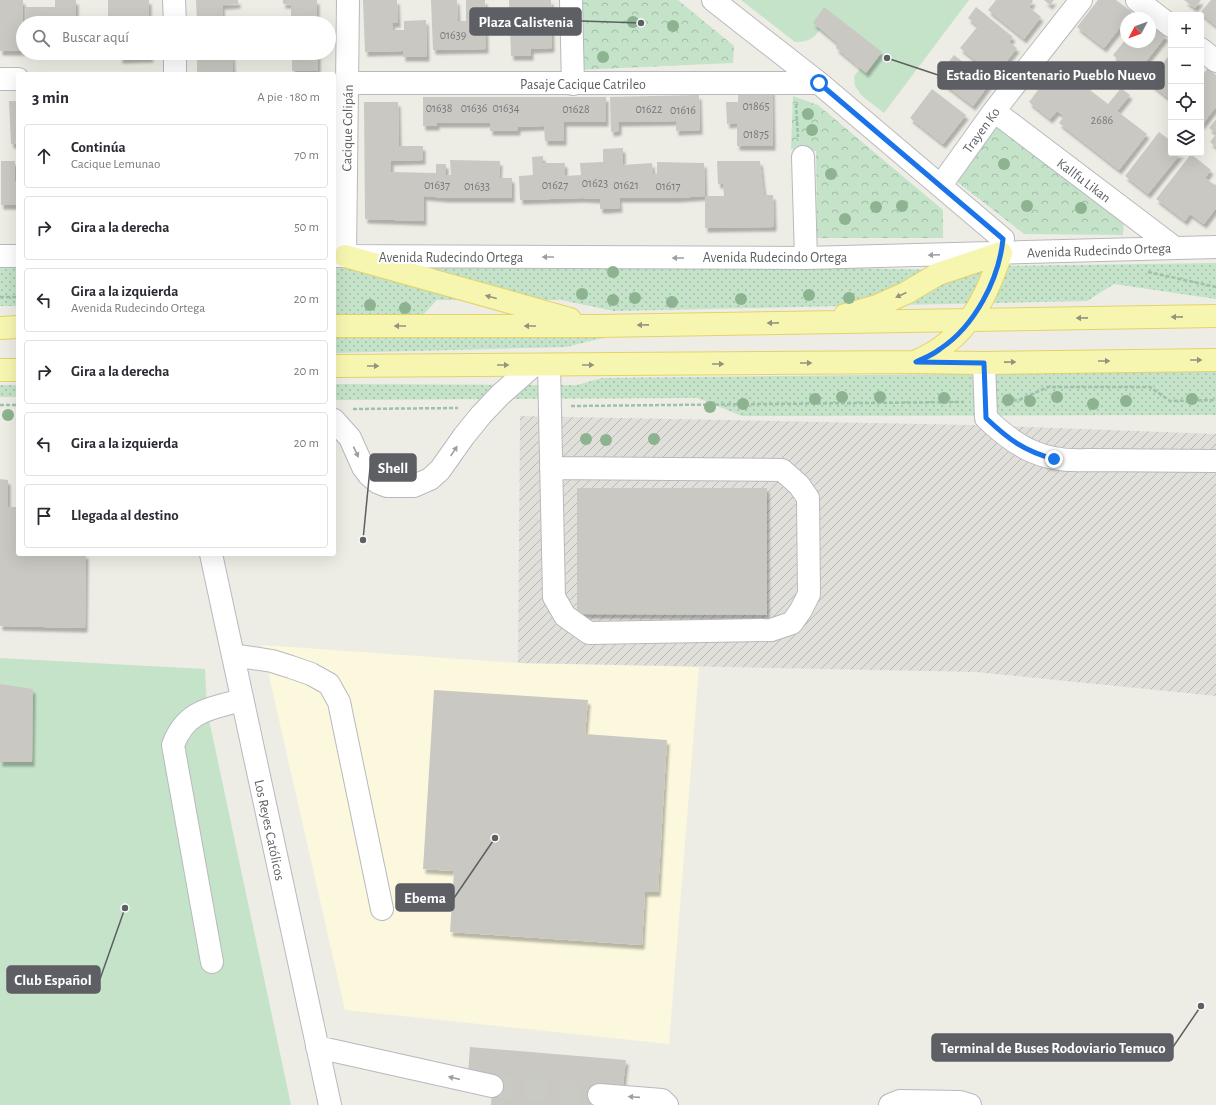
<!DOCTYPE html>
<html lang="es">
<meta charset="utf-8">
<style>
body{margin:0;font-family:"Alegreya Sans",sans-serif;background:#f2f2f3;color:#2b2b33}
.controls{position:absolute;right:12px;top:12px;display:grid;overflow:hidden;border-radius:4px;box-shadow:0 4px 16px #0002}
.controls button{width:36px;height:36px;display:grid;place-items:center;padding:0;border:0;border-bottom:1px solid #e1e1e2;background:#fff;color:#2b2b33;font:20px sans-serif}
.compass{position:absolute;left:1120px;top:12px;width:36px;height:36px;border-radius:50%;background:#fff;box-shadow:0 4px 16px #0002;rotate:229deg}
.stop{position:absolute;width:12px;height:12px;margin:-9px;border:3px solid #1a73e8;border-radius:50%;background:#fff}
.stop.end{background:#1a73e8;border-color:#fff;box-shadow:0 1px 4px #0008}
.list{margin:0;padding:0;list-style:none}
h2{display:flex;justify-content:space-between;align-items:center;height:52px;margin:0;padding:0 16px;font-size:17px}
h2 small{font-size:13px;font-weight:400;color:#7c7c81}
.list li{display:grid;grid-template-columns:26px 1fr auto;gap:12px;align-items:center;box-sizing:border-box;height:64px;margin:0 8px 8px;padding:0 8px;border:1px solid #e1e1e2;border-radius:4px}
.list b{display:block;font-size:15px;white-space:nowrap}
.list p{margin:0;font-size:13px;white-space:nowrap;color:#7c7c81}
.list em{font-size:13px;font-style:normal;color:#7c7c81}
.icon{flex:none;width:22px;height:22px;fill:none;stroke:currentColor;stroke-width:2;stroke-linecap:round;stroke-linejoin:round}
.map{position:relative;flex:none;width:1216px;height:1105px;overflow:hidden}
.search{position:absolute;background:#fff;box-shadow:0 4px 16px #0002;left:16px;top:16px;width:320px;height:44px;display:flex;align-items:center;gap:10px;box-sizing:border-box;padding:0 14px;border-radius:22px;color:#7c7c81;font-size:15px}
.panel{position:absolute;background:#fff;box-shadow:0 4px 16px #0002;left:16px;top:72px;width:320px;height:484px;border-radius:4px}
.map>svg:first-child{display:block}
.commercial{fill:#fbf8de}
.industrial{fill:url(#industrial-furrows)}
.grass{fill:url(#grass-dots)}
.park{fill:url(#park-crowns)}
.pitch{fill:#c4e3c9}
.building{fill:#cac8c2;filter:url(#shadow)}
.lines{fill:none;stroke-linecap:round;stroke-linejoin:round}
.minor-tunnel{stroke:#cacac5;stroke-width:22;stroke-dasharray:22 11;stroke-linecap:butt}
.minor-casing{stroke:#b8b9be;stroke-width:24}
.major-casing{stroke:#e4d368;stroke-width:24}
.path{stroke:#9dc1ac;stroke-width:2.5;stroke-dasharray:4 2;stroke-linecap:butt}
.minor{stroke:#fff;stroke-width:22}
.major{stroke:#f7f6b1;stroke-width:22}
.tree{fill:#8db390}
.oneway{fill:#9e9fa2}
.oneway2{fill:#93947f}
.route{stroke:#1a73e8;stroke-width:5}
.labels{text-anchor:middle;stroke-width:4;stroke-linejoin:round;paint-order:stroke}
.number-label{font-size:12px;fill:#78797c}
.street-label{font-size:14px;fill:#5d5f64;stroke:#fff}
.leader{fill:none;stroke:#5d5f64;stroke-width:1.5}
.callout-dot{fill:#5d5f64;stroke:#fff;stroke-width:1.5}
.callout{fill:#5d5f64;stroke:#5d5f64;stroke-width:1.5}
.callout-label{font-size:15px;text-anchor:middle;font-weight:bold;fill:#fff}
</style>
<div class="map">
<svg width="1216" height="1105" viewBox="0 0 1216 1105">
<defs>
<pattern id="industrial-furrows" width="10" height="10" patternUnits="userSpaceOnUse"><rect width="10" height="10" fill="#e0dfda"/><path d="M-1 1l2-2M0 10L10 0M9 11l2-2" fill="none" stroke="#b9b8b4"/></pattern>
<pattern id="grass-dots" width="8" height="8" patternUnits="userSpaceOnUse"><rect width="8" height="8" fill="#c4e3c9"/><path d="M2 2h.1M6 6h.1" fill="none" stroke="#a2bba7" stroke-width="1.8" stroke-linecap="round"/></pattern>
<pattern id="park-crowns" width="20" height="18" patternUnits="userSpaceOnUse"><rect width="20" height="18" fill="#c4e3c9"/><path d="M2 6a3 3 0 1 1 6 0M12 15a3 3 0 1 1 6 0" fill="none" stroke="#a2bba7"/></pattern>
<filter id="shadow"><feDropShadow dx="2.5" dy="4.5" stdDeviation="1" flood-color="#0004"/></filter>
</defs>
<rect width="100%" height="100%" fill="#eeede5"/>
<path class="commercial" d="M262,645l256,18 181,4 -30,377 -324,-34z"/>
<path class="industrial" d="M520,416l452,9 244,9v262l-240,-24 -458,-9z"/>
<path class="grass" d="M1216,263v36l-102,-15 -27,17 -473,10 -53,-11h-124l-15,16 -88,-2v-49l472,2 140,3 56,-4z
M0,264h18v42h-18z
M615,335l-49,12 -232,6v-15z
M1216,371v44l-474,1 -44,-18 -364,2v-16l243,1 25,-7z
M0,385h18v12h-18z"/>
<path class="park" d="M576,0h102l56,46 -1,17 -157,7z
M793,96l25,9 125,105v28h-126l-1,-87 -25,-2z
M999,123l125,94 -1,18 -99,-1 -68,-53z"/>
<path class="pitch" d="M741,0h228l-85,113 -22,-17 -7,-10 -1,-10 7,-8 -25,-20 2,-4 -18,-14c-7,9 -13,12 -25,12z
M0,658l205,11 2,41 84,395h-291z"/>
<path class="building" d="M0,0h23v51h-23z
M55,0h21v23h-50v-16h29z
M108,0h41v23h-41z
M196,0h42v4l-16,1 1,18h-26z
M283,0h34v23h-26v-19h-8z
M363,0h34l1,23h-6l1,7h11v-9l22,-1 1,37h-24v-6l-38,1z
M431,0h26l1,21h8v-21h19l1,49 -53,1z
M509,0h42l1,48 -21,1v7h-20z
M996,0h36l1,1 -4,6 12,10 -17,22 -36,-29z
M1044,0h10l-4,5z
M1098,0h18l16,12 -4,6h-2v2l-22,28 -27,-21z
M1184,0h17l-6,8z
M1211,0h5v26l-16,-13z
M824,7l58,45 -16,21 -30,-25 2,-4 -25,-21z
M976,7l37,30 -4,5 8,6 -22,28 -35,-28 18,-22 -10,-8z
M1150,23l16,13 -30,38 -23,-19 13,-16v3h24z
M120,53h30l1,5 -31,1z
M197,53h35l1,19h-36z
M292,53h26v18h-26z
M1171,53v47l-23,-18z
M954,55l36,28 -17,23 -37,-28z
M1090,64l9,6 -13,17 22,17 13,-16 9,7 -13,16 30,23 -28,36 -60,-47 5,-7 -7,-5 -7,8 -21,-17 27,-36 21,15z
M1208,68l8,7v32l-15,19v-49z
M738,89h34l1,57h-36v-23l-10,1 -1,-22h12z
M932,89l34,26 -23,29 -33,-26z
M699,95l1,35 -24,1v-10l-57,1v9l-8,1 -1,-35z
M423,97h183v25h-42v19h-19l-1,-15 -26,1v4h-28v-8h-53v3h-14z
M9,101h9v43h-7z
M364,102h34l1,44h24v14l-32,1v11l45,1v-9h10v11h5l-1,-15 50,1 -1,17h13v20h-66l-22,-2v25l-59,-2z
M1216,119v14l-7,-5z
M1159,132l12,9v12h10l-33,41 -23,-18z
M1216,134v13l-6,-5z
M623,148v17l29,-2 1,11h4v-12l47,1 1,33 -28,2h-58l1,10 -14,1h-6v-10l-18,-1 -62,2 -1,-24 14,-1 -1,-18 11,-1v7h22v13l16,-1 -1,-12 23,-1v-13z
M1191,154l20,16 -6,8 10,7 1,-1v24l-12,16 -14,-10 -5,7 -29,-22z
M1,161h14v20h3v24h-17z
M717,161h43l4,34h9l1,32 -69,1v-32h19l-1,-12h-5z
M0,479l8,1v27h10v47h68l-1,74 -85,-2z
M577,488h190v127l-190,-1z
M0,684l33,5 -1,73h-32z
M434,690l154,10 -3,34 82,6 -9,152h-13l-3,53 -192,-13 4,-61 -31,-2z
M470,1047l156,13 -3,25 -23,-2 -2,22h-107l2,-30 -25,-1z"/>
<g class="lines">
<path class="minor-tunnel" d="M492,1086l107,9"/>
<defs>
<path id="minor" d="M174,0l1,23
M571,0l2,84
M713,0l106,83 184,156 -2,14
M1137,0l34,26
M1201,49l15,12
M175,53v21
M0,79h18
M348,83h471
M994,111l181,137
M803,157l3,101
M941,185l53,-74 87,-111
M0,256h18
M334,256l472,2 410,-11
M345,256l3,-256
M984,363l2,55c31,30 58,45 102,42l128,1
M549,365l5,232 11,19 24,17 182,-3 21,-7 9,-13 8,-16 -1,-96 -9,-13 -17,-15 -231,-2
M334,420l16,18 13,29 6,8 8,7 10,4h27l16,-7 10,-9 24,-34 17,-21 19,-20 34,-30
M211,554l119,551
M233,655l39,6 19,6 20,7 18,10 10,18 43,207
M212,962l-39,-217c13,-35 37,-36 69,-45
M317,1047l175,39
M599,1095l63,5 5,5
M890,1105l10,-4 60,1 10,3"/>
<path id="major" d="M345,256l225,63
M845,315l32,-9 29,-13 32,-19 63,-21
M334,326h263l619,-10
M0,328l18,-1
M917,361c49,-22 68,-59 84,-108
M334,366l582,-4 68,1 232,-3
M0,370h18"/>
</defs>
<use href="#minor" class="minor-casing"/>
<use href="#major" class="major-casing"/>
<path class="path" d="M796,104l2,33
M1148,272l68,15
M0,297h18
M1007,401l12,-1 29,-13h102l20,14 46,-1
M0,405h18
M571,406l393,-4
M353,409l105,-1"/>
<use href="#minor" class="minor"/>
<use href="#major" class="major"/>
</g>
<g class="tree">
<circle cx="633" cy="22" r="6"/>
<circle cx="673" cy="26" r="6"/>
<circle cx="603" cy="57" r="6"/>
<circle cx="808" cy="114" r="6"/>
<circle cx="812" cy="130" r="6"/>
<circle cx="1004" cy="164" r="6"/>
<circle cx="831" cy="174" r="6"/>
<circle cx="902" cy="206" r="6"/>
<circle cx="1027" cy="206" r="6"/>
<circle cx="876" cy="207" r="6"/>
<circle cx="1081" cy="208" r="6"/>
<circle cx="845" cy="219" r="6"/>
<circle cx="613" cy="272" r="6"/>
<circle cx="582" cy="294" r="6"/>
<circle cx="809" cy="295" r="6"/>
<circle cx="635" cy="298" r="6"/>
<circle cx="849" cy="298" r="6"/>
<circle cx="741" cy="299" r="6"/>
<circle cx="613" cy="300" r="6"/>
<circle cx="672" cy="302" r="6"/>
<circle cx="370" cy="305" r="6"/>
<circle cx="405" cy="308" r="6"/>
<circle cx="842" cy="397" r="6"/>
<circle cx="880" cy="397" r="6"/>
<circle cx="1057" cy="397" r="6"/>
<circle cx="944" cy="398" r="6"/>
<circle cx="815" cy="399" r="6"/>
<circle cx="1192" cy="399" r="6"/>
<circle cx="1008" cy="400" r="6"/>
<circle cx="1030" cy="401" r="6"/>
<circle cx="1126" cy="401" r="6"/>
<circle cx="743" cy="404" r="6"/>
<circle cx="1093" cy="404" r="6"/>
<circle cx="710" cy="407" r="6"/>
<circle cx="8" cy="415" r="6"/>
<circle cx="586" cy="439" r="6"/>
<circle cx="654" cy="439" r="6"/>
<circle cx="606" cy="440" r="6"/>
</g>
<defs><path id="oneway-solid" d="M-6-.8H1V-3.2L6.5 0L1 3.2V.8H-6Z"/></defs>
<g class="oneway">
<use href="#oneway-solid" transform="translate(934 255) rotate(178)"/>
<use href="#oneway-solid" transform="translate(548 257) rotate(-180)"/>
<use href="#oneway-solid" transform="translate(678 258) rotate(-180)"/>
<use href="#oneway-solid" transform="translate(454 451) rotate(-56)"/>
<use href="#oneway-solid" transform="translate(356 452) rotate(65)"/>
<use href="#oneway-solid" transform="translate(454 1078) rotate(-167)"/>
<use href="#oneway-solid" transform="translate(634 1097) rotate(-176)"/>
</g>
<g class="oneway2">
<use href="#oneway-solid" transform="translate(901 295) rotate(155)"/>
<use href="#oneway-solid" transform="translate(491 297) rotate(-165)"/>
<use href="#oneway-solid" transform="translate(1177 317) rotate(179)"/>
<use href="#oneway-solid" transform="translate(1082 318) rotate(179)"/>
<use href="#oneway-solid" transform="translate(773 323) rotate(179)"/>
<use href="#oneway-solid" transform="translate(643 325) rotate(179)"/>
<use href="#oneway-solid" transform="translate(400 326) rotate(180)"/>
<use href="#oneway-solid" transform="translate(530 326) rotate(180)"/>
<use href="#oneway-solid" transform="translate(1196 360)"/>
<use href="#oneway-solid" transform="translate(1104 361)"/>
<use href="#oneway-solid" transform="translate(1010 362) rotate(-1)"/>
<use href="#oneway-solid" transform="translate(806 363)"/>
<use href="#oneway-solid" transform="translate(718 364)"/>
<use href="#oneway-solid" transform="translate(503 365)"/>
<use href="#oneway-solid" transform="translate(588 365)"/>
<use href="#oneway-solid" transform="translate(373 366)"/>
</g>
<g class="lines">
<path class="route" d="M819,83l184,156c-4,40 -28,87 -63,110 -7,6 -16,9 -24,13l68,1 2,55c22,21 38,33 68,41"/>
</g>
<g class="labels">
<g class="number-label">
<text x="453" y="39">01639</text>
<text x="756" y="110">01865</text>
<text x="439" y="112">01638</text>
<text x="474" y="112">01636</text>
<text x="506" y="112">01634</text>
<text x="576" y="113">01628</text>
<text x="649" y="113">01622</text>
<text x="683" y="114">01616</text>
<text x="1102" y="124">2686</text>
<text x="756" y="138">01875</text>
<text x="595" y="187">01623</text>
<text x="437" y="189">01637</text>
<text x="555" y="189">01627</text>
<text x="626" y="189">01621</text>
<text x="477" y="190">01633</text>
<text x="668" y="190">01617</text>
</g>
<g class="street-label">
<text x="583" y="89">Pasaje Cacique Catrileo</text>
<text transform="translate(347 128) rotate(-89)" y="5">Cacique Colipán</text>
<text transform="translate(981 130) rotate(-54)" y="5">Trayen Ko</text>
<text transform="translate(1084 180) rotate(37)" y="5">Kallfu Likan</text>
<text transform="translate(1099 250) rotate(-2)" y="5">Avenida Rudecindo Ortega</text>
<text x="451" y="262">Avenida Rudecindo Ortega</text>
<text x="775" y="262">Avenida Rudecindo Ortega</text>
<text transform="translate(270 830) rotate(78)" y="5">Los Reyes Católicos</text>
</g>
</g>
<path class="leader" d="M641 23L581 21M887 58L938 75M363 540L370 468M495 838L454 898M125 908L100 979M1201 1006L1173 1047"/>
<g class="callout-dot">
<circle cx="641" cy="23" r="4"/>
<circle cx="887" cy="58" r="4"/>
<circle cx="363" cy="540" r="4"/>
<circle cx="495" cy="838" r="4"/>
<circle cx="125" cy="908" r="4"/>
<circle cx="1201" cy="1006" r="4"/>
</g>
<g class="callout">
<rect x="470" y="8" width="111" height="27" rx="4"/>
<rect x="938" y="62" width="226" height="27" rx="4"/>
<rect x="370" y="454" width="46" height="27" rx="4"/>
<rect x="396" y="884" width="58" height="27" rx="4"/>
<rect x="7" y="966" width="93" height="27" rx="4"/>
<rect x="932" y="1034" width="241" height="27" rx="4"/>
</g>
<g class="callout-label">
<text x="526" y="27">Plaza Calistenia</text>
<text x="1051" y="80">Estadio Bicentenario Pueblo Nuevo</text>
<text x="393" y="473">Shell</text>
<text x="425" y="903">Ebema</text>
<text x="53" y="985">Club Español</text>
<text x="1053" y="1053">Terminal de Buses Rodoviario Temuco</text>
</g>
</svg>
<div class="controls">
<button>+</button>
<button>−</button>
<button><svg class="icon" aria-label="locate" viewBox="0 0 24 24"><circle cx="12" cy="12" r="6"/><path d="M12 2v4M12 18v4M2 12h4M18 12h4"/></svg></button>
<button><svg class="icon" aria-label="layers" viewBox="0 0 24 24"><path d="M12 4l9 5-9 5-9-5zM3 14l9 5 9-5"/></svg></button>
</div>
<svg class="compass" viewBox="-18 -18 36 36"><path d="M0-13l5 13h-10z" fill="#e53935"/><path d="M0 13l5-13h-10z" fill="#7c7c81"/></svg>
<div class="stop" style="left:819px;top:83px"></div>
<div class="stop end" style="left:1054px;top:459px"></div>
<div class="search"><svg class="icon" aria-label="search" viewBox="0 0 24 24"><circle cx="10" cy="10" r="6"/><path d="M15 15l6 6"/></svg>Buscar aquí</div>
<section class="panel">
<h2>3 min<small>A pie · 180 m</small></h2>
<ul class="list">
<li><svg class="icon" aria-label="ahead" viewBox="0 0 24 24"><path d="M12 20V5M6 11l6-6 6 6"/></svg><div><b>Continúa</b><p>Cacique Lemunao</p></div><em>70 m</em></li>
<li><svg class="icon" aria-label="right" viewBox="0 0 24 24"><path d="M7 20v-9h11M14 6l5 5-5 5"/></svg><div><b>Gira a la derecha</b></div><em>50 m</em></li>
<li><svg class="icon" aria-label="left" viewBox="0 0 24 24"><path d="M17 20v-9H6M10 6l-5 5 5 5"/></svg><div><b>Gira a la izquierda</b><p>Avenida Rudecindo Ortega</p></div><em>20 m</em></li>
<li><svg class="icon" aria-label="right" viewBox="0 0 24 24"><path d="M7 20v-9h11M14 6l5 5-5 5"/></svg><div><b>Gira a la derecha</b></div><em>20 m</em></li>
<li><svg class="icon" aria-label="left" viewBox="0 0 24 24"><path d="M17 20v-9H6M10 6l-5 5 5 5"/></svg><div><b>Gira a la izquierda</b></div><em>20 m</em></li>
<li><svg class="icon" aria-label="arrive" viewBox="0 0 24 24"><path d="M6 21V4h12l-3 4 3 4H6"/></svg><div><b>Llegada al destino</b></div></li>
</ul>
</section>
</div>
